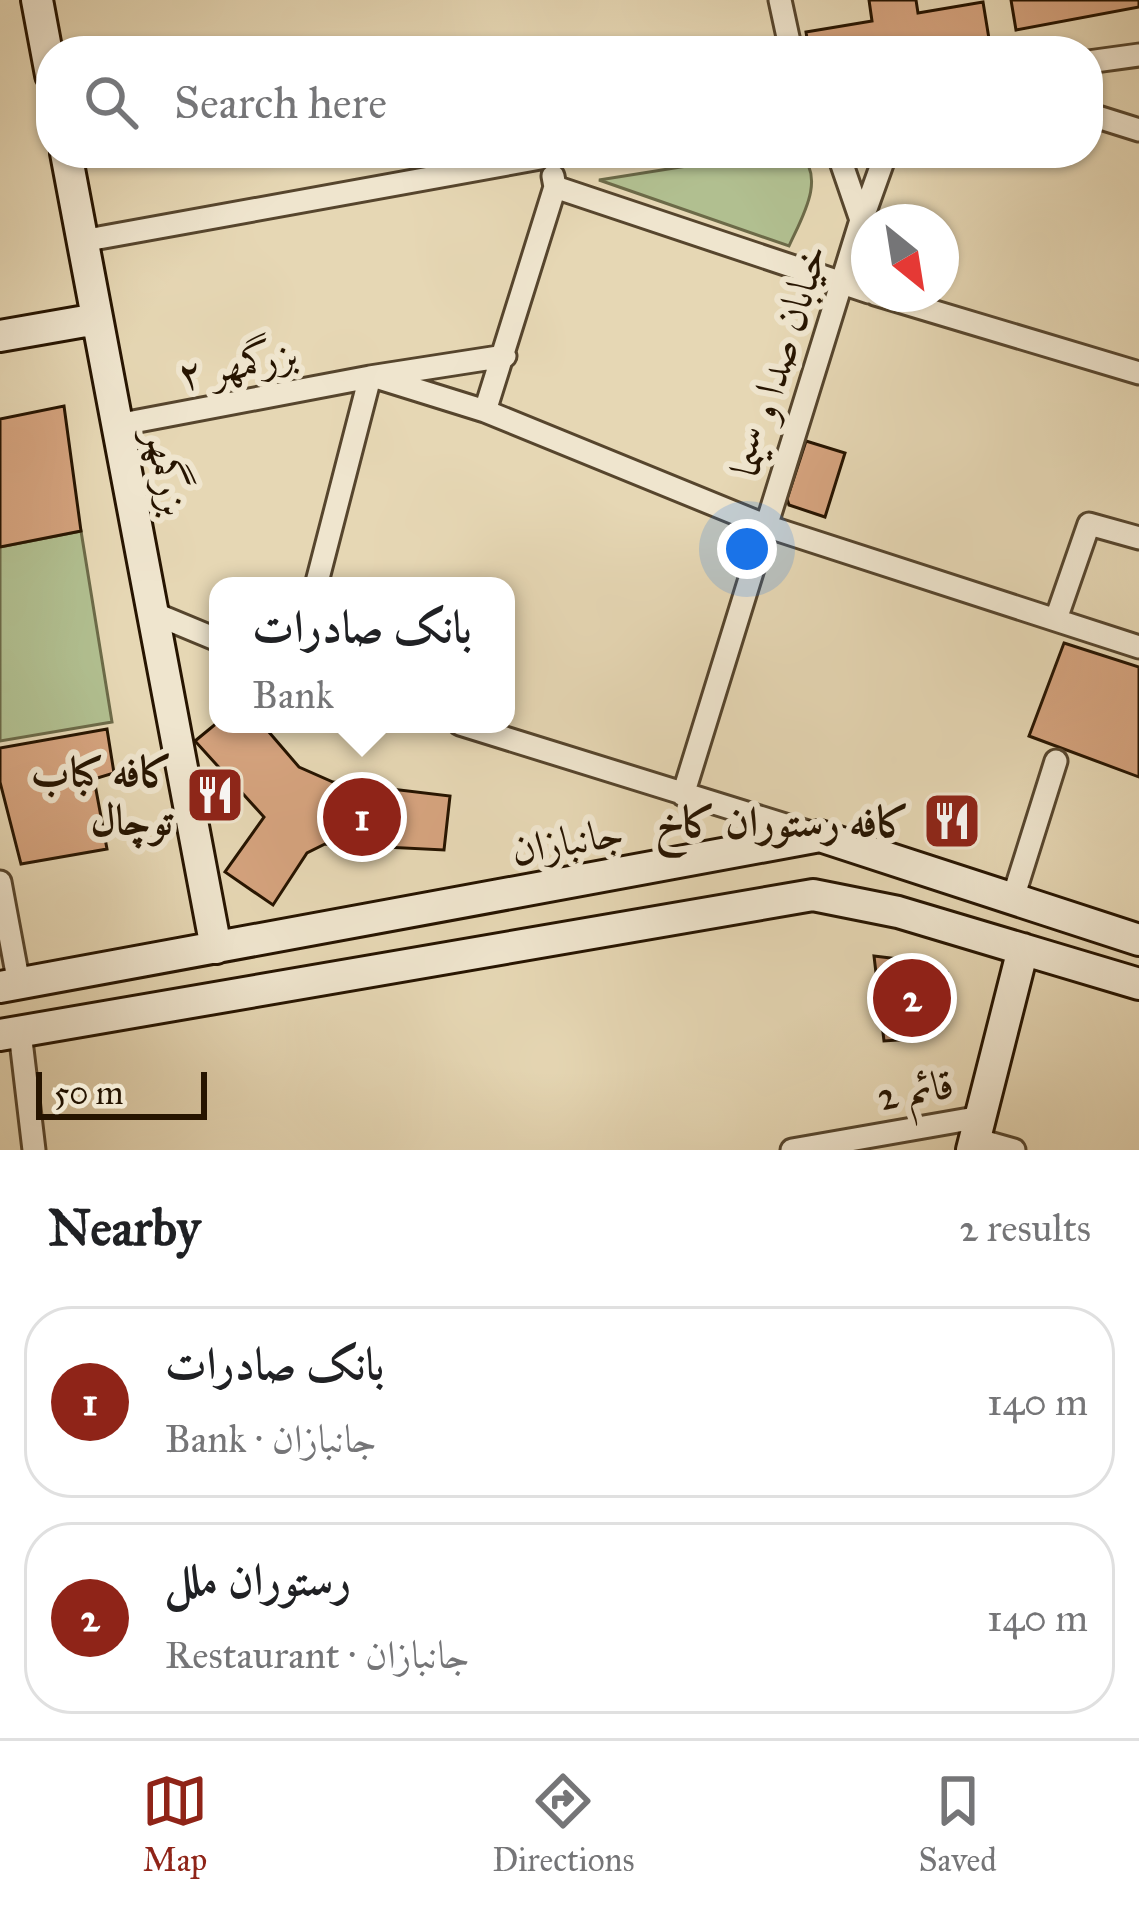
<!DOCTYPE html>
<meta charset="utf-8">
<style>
body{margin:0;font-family:"IM FELL Great Primer",Amiri,serif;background:#f2f2f2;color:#202124}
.compass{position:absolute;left:851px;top:204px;width:108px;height:108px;border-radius:50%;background:#fff;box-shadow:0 3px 9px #0004;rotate:150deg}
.scale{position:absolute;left:36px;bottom:30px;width:171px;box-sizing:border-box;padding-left:12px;border:6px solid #261400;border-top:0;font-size:33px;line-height:42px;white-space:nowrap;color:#261400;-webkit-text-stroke:9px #efe5ce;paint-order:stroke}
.you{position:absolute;left:747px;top:549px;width:42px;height:42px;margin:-30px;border:9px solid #fff;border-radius:50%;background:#1a73e8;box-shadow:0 0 0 18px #1a73e833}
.badge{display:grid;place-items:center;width:78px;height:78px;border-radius:50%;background:#8f2418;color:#fff;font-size:39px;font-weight:700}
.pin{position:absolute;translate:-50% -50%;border:6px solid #fff;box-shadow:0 3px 12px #0006}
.popup{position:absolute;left:209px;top:577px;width:306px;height:156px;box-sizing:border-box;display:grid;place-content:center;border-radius:24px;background:#fff;filter:drop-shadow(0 3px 9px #0005);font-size:39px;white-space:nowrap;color:#757577}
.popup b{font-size:45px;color:#202124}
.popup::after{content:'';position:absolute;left:50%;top:100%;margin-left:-24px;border:24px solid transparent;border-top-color:#fff}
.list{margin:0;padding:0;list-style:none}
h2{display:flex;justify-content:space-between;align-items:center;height:156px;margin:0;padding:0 48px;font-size:51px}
h2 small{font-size:39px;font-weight:400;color:#757577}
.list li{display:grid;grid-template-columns:78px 1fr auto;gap:36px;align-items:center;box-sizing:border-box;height:192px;margin:0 24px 24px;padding:0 24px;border:3px solid #e0e0e0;border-radius:48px}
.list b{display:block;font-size:45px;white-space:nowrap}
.list p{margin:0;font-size:39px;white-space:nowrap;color:#757577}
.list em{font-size:39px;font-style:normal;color:#757577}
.icon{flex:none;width:66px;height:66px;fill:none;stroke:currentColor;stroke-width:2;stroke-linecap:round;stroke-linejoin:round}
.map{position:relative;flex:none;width:1139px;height:1150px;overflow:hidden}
.search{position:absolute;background:#fff;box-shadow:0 3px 9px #0004;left:36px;right:36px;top:36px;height:132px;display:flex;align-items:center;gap:30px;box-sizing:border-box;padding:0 42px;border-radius:48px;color:#757577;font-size:45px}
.sheet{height:588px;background:#fff}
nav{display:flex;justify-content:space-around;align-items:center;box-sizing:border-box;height:168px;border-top:3px solid #e0e0e0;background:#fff;font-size:33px;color:#757577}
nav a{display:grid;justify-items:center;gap:6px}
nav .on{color:#8f2418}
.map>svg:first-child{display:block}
.green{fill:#b1bf90;stroke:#6c6a48;stroke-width:3}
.building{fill:#d5a37e;stroke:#261400;stroke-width:3}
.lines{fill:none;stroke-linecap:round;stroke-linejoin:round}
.street-casing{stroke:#56452d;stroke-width:27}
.secondary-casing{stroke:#261400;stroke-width:36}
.street{stroke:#efe5ce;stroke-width:21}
.secondary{stroke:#efe5ce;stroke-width:30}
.labels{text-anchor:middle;stroke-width:12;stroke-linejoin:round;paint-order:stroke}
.street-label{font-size:42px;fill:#261400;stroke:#efe5ce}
.poi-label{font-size:42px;font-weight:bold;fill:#261400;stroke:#efe5ce;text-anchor:end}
</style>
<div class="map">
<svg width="1139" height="1150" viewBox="0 0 1139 1150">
<rect width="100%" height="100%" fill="#e6d7b4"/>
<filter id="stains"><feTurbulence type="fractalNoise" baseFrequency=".00167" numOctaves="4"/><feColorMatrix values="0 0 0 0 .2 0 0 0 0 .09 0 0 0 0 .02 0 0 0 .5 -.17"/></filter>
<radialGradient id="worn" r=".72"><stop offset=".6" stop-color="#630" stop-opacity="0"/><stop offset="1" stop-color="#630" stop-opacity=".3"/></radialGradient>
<path class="green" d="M769,153h31c26,26 2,64 -11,93l-190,-66z
M81,531l31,191 -112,19v-194z"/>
<path class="building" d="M869,0h47l2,13 65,-11 8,49h-182l-3,-19 66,-11z
M1011,0h128v7l-123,23z
M64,406l17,125 -81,16v-128z
M806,441l39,12 -20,64 -36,-12 -2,-6z
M1064,643l75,24v110l-110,-41z
M218,722l44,2 37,43 34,15 117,14 -6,54 -119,-6 -18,9 -34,52 -48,-33 39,-55 -69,-76z
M107,729l7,44 -20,6 13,70 -86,15 -21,-82v-34z
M874,956l58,7 15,9 -3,51 -11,1 -20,15 -29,2z"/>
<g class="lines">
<defs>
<path id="street" d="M780,0l11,51
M1088,62l51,-7
M1088,114l51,16
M555,187l314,105
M862,220l24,-67
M82,241l486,-88
M875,294l264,79
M379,378l106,33 284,116 370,120
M485,411l70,-224 -2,-11
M117,425l253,-48
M316,586l54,-209 135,-21
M153,613l65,27
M1056,619l33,-95 50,14
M460,724l354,110
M683,795l178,-575 -23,-67
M0,882l19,102
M1012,901l44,-140
M20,1032l14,118
M975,1139l39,11
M792,1150l189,-33"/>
<path id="secondary" d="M37,0l14,75
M66,153l150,795
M0,336l97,-17
M0,987l820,-151 319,104
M0,1035l813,-140 85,17 241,72
M972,1150l51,-201"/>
</defs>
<use href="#street" class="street-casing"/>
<use href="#secondary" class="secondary-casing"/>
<use href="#street" class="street"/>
<use href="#secondary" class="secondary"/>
</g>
<defs>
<symbol id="restaurant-square" viewBox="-11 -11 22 22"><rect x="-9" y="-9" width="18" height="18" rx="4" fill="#8f2418" stroke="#efe5ce"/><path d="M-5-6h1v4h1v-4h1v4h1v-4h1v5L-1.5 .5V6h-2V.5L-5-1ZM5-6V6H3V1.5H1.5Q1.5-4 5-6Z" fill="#fff"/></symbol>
</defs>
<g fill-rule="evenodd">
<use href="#restaurant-square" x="182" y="762" width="66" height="66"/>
<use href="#restaurant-square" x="919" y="788" width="66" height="66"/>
</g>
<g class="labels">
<g class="street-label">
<text transform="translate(778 360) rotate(-73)" y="15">خیابان صدا و سیما</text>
<text transform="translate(237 363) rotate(-11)" y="15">بزرگمهر ۲</text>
<text transform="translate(169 472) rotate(79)" y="15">بزرگمهر</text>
<text transform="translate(567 840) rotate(-10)" y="15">جانبازان</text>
<text transform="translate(915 1089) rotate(-10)" y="15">قائم 2</text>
</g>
<g class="poi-label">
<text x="173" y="786">کافه کباب<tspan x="173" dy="48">توچال</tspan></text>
<text x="910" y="836">کافه رستوران کاخ</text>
</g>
</g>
<rect width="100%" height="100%" filter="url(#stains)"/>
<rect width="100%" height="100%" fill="url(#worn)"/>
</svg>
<svg class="compass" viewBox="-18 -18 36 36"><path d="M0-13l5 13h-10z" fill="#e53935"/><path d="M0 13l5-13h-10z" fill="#757577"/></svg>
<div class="scale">50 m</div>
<div class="you"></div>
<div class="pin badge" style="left:362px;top:817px">1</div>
<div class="popup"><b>بانک صادرات</b>Bank</div>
<div class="pin badge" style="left:912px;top:998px">2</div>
<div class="search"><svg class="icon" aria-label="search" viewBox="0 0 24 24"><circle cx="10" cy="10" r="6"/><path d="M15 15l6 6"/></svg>Search here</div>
</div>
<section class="sheet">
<h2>Nearby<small>2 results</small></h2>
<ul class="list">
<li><span class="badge">1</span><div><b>بانک صادرات</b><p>Bank · جانبازان</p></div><em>140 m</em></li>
<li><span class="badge">2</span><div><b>رستوران ملل</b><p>Restaurant · جانبازان</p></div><em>140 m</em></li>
</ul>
</section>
<nav>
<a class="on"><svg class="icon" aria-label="map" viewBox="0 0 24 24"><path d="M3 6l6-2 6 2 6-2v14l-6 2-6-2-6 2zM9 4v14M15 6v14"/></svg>Map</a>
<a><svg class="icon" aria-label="directions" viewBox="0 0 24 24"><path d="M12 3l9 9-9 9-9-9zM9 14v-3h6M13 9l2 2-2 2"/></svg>Directions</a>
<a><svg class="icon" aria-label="saved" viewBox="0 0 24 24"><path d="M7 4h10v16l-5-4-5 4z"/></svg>Saved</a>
</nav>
